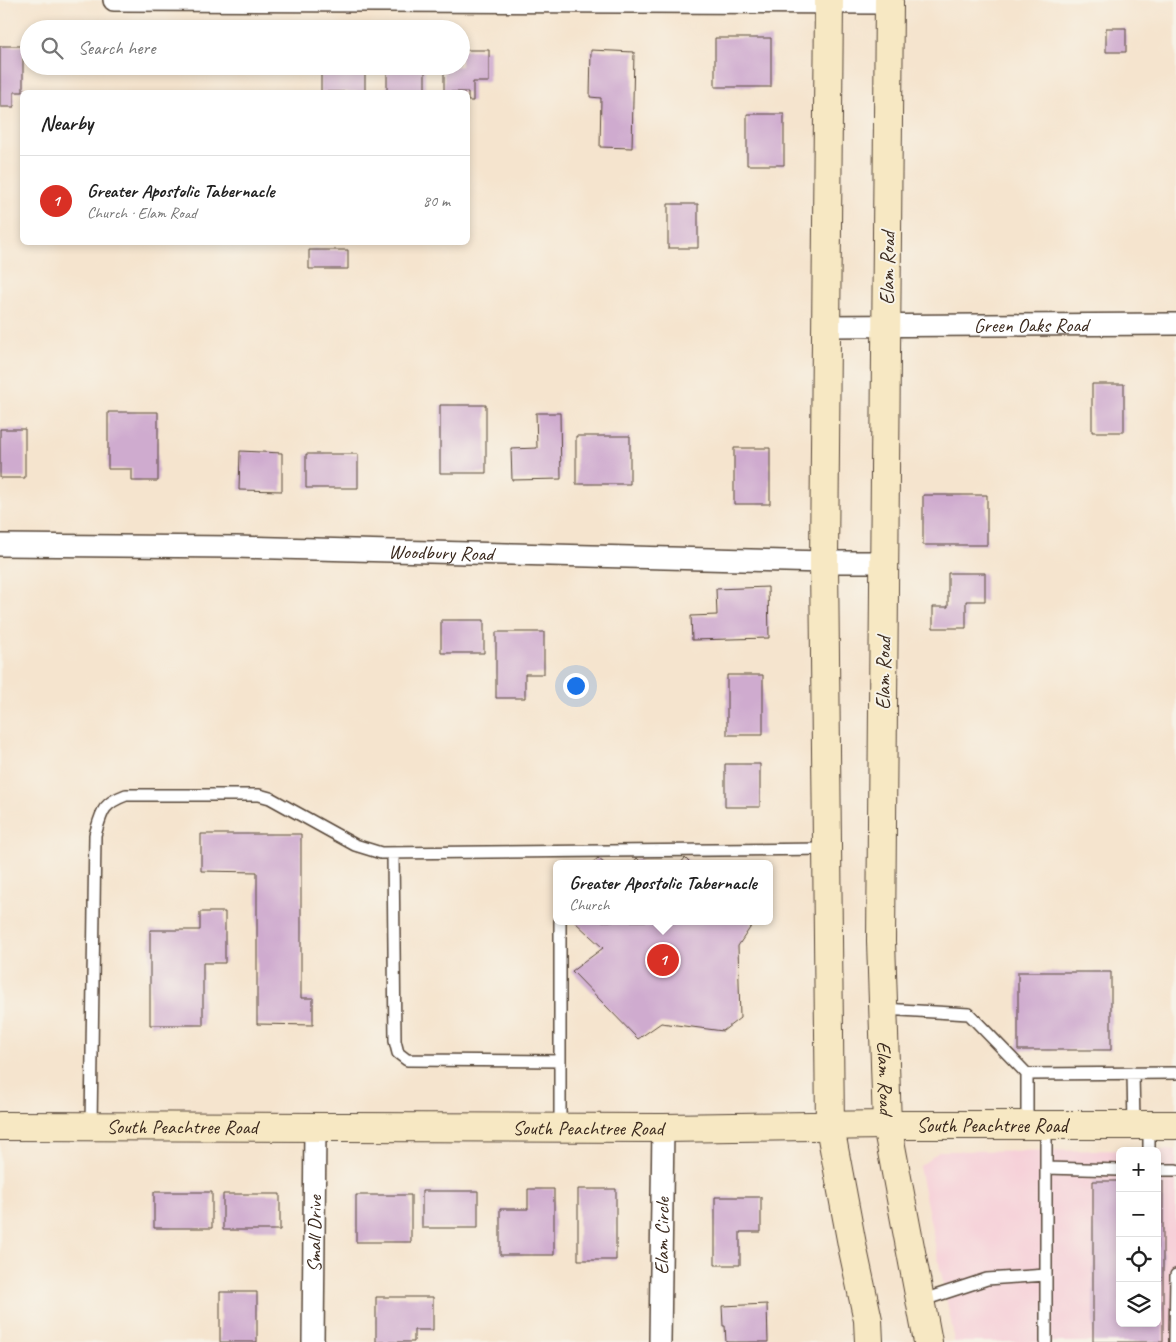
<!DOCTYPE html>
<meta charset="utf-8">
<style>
body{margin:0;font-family:Caveat,sans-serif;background:#f2f2f2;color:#222}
.controls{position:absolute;right:15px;bottom:15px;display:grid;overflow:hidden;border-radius:8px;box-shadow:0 2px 8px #0003}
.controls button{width:45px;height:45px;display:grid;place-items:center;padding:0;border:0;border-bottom:1px solid #e0e0e0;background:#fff;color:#222;font:25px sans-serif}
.you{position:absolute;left:575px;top:685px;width:18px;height:18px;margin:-12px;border:4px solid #fff;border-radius:50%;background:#1a73e8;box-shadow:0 0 0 8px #1a73e833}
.badge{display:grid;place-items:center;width:32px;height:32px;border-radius:50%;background:#d93025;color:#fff;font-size:16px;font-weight:700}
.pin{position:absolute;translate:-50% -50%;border:2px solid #fff;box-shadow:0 1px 5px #0006}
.popup{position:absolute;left:553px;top:860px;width:220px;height:65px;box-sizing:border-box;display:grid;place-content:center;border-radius:8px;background:#fff;filter:drop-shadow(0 1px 4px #0005);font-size:16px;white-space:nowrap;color:#767676}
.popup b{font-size:19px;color:#222}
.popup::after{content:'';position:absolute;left:50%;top:100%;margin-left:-10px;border:10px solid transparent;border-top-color:#fff}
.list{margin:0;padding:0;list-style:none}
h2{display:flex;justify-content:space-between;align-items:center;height:65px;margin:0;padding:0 20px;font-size:21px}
h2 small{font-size:16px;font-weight:400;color:#767676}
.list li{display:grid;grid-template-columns:32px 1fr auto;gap:15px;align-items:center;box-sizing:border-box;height:90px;padding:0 20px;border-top:1px solid #e0e0e0}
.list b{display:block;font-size:19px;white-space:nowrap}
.list p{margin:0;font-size:16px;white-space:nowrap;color:#767676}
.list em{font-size:16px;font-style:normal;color:#767676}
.icon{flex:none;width:28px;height:28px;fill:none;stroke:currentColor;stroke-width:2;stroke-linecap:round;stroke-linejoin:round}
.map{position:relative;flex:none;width:1176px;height:1342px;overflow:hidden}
.search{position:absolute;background:#fff;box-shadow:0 2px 8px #0003;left:20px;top:20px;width:450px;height:55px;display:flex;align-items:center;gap:12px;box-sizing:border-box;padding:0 18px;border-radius:28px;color:#767676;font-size:19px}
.panel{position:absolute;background:#fff;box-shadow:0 2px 8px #0003;left:20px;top:90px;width:450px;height:155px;border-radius:8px}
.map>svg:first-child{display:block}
.built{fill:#f6cfd8;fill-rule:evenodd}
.building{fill:#cfabcf}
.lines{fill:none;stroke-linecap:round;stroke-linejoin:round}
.service-casing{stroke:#574638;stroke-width:14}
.minor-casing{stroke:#574638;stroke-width:24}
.secondary-casing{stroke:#574638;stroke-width:30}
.service{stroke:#fff;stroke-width:11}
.minor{stroke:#fff;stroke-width:21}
.secondary{stroke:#f7e8c3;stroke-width:28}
.labels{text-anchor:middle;stroke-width:4;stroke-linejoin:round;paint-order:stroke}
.street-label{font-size:20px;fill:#3b2a1e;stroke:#f7f3e8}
</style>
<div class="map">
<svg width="1176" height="1342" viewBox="0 0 1176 1342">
<rect width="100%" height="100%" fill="#f7f3e8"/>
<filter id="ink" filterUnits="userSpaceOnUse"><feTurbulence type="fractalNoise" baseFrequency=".02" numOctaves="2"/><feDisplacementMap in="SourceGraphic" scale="10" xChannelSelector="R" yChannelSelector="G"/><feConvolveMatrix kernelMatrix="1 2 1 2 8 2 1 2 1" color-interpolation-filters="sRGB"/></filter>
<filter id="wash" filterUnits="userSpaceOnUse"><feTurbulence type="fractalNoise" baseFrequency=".0096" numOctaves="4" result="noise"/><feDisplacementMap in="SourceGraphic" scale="20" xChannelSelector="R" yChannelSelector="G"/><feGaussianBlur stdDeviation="1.12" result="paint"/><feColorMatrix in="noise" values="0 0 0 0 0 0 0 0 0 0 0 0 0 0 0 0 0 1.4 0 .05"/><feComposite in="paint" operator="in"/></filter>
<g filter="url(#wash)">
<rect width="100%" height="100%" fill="#f5e4ce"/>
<path class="built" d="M1176,1150v192h-223v-11l-34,-164 21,-16zM1120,1151h37v172h-37z"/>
<g id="blocks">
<path class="building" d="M1106,28h20v24h-20z
M715,38h56v49h-56z
M0,46h23v46h-9v15h-14z
M461,50h28v32h-16v19h-5v-9h-24v-26h17z
M591,50l43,2 -2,96 -32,-1 1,-49 -11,-1z
M321,66h44v26h-44z
M387,66h38v26h-38z
M747,114h37v51h-37z
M668,204h30v44h-30z
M309,250h39v19h-39z
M1092,384h32v48h-32z
M440,405h46v68h-46z
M108,412h50v69h-26v-12h-24z
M536,413h24l1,66 -49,1 -1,-31 26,-1z
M0,429h25v49h-25z
M576,436h54v48h-54z
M734,448h36v56h-36z
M240,451l42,2v38l-43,-1z
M306,454h52v34h-52z
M923,495h64v50h-64z
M948,573h37v28h-19v27h-33v-21h15z
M768,587l1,51 -77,2 -1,-24 26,-1 -1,-26z
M441,620h43v33h-43z
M496,632h48v42h-19v24h-29z
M727,675h36v60h-36z
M725,764h35v43h-35z
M201,834h100v164h12v27l-56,-1v-152l-56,-1z
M598,858l7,6h-14z
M637,858l6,6h-11z
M685,858l6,6h-11z
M200,912h25v51h-22v62h-53v-95h50z
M576,921h173l3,4 -14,21 2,72 -17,13 -62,-8 -23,16 -66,-68 31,-23 -28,-26z
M1018,972h93v78h-93z
M1093,1181h27v142h37v-142h6v161h-70z
M528,1189h26v66h-54v-46h28z
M578,1189h38v71h-38z
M422,1191h56v37h-56z
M154,1192h58v36h-58z
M223,1194h57v36h-57z
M356,1195h55v47h-55z
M715,1197h46v35h-21v33h-25z
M220,1292h37v50h-37z
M376,1297h57v33h-19v12h-38z
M767,1304l1,38h-42l-1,-16h-2l-1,-20z"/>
</g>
</g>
<g filter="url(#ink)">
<use href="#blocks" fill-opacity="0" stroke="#574638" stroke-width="1"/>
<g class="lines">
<defs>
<path id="service" d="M393,853l2,188 3,12 9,7 153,1
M560,921v207
M883,1009l86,5 58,60v51
M1133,1073l1,52
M1027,1074l149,-1
M1046,1125v43
M91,1126l4,-291c7,-24 7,-31 31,-40h133l11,3 85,47 26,8 447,-4
M1149,1151v-26
M1157,1170h19
M920,1301l67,-22 59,-4
M1046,1342v-174l74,2
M1175,1342l1,-67"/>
<g id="minor">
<path d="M114,0l775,3"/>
<path id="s1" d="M826,326l350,-2"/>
<path id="s2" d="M0,545l235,2 589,15h59"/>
<path id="s3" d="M313,1342l2,-214"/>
<path id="s4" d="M660,1342l3,-214"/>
</g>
<g id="secondary">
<path d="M829,0l-5,562 6,565 23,123 15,70 1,22"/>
<path id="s5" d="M889,0l-8,941 6,184 41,217"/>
<path id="s6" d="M0,1126l663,2 224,-3h289"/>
</g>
</defs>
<use href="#service" class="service-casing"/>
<use href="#minor" class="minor-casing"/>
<use href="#secondary" class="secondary-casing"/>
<use href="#service" class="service"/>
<use href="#minor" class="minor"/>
<use href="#secondary" class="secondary"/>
</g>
</g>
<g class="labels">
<g class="street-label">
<text transform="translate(887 268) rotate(-90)" y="7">Elam Road</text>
<text dy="7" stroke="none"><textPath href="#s1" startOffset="205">Green Oaks Road</textPath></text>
<text dy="7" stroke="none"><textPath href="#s2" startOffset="441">Woodbury Road</textPath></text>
<text transform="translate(883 673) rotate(-90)" y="7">Elam Road</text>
<text dy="7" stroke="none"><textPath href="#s5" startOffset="1078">Elam Road</textPath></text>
<text dy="7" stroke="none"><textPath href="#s6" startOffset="992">South Peachtree Road</textPath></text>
<text dy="7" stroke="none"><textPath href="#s6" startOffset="182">South Peachtree Road</textPath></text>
<text dy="7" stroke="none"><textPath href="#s6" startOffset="588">South Peachtree Road</textPath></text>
<text dy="7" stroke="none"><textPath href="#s3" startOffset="108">Small Drive</textPath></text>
<text dy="7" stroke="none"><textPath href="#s4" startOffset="106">Elam Circle</textPath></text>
</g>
</g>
</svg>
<div class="controls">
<button>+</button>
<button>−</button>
<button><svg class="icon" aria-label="locate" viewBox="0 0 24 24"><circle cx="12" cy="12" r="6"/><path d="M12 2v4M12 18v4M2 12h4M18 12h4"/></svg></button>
<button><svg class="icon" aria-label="layers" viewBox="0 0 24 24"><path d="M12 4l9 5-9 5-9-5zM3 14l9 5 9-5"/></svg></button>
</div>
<div class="you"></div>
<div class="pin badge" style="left:663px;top:960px">1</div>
<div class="popup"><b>Greater Apostolic Tabernacle</b>Church</div>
<div class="search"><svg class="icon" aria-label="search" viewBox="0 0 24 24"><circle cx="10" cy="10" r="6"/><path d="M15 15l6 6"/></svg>Search here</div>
<section class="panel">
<h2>Nearby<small></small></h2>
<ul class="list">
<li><span class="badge">1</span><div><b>Greater Apostolic Tabernacle</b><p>Church · Elam Road</p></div><em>80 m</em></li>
</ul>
</section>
</div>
